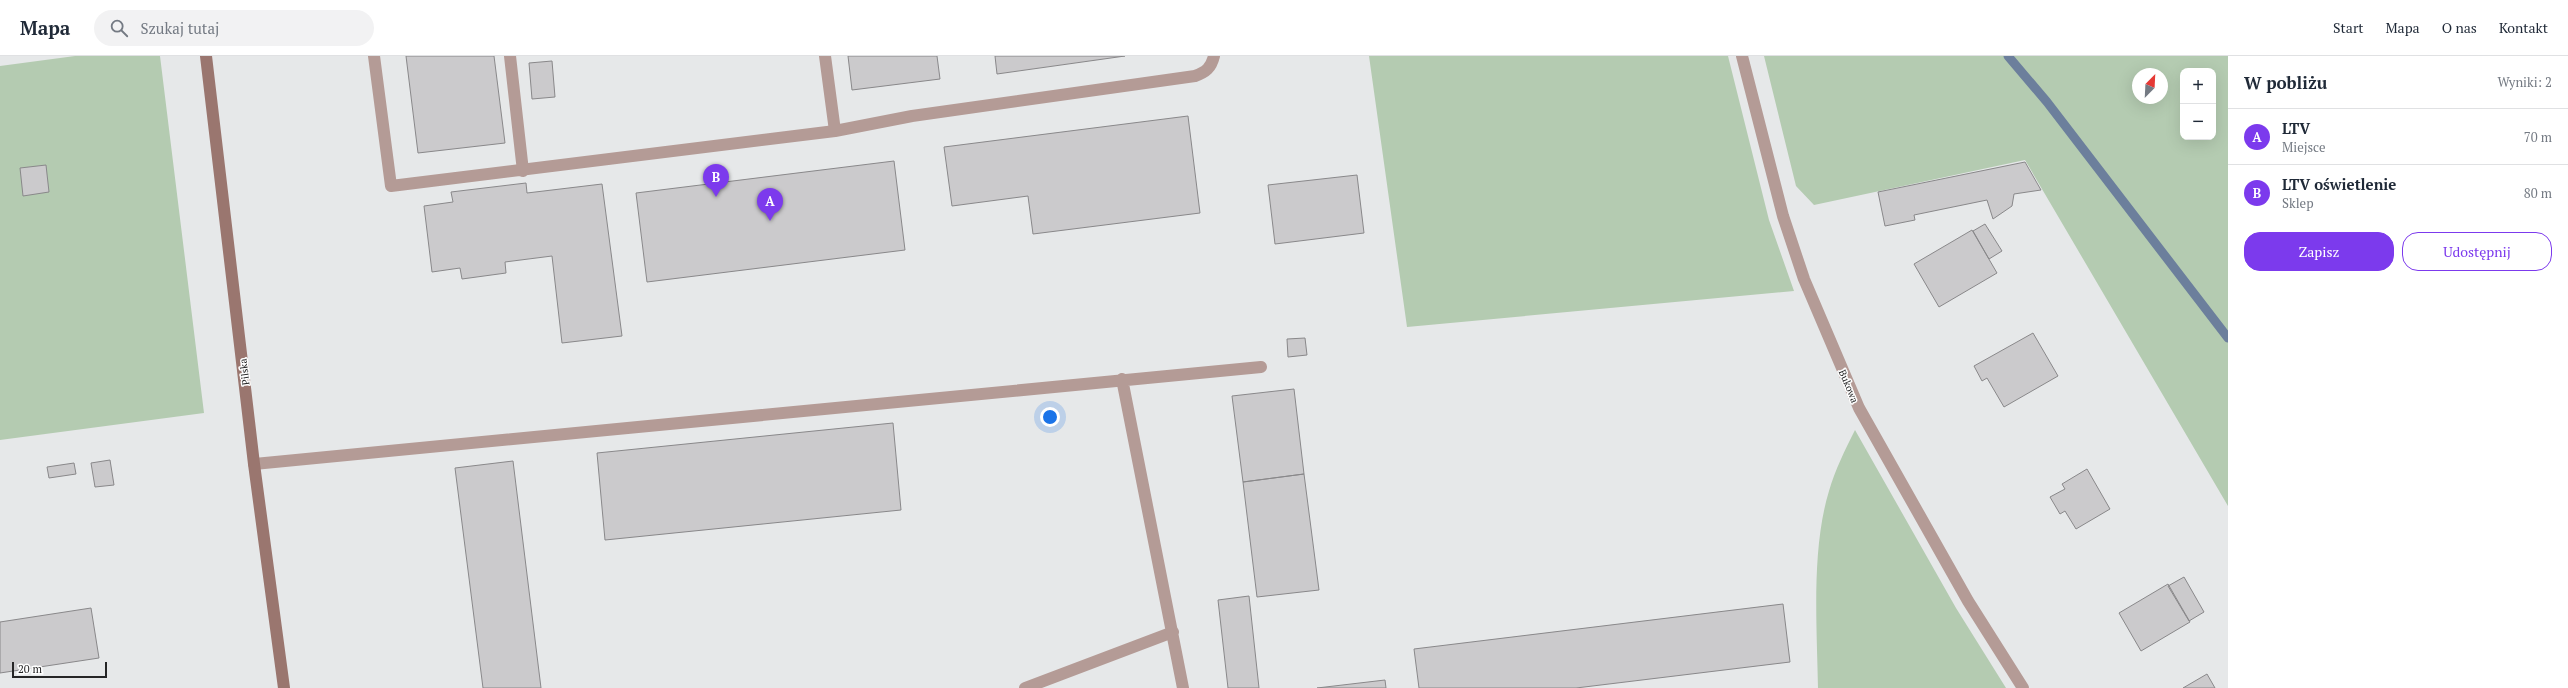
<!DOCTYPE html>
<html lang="pl">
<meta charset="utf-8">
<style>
body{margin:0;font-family:"PT Serif",serif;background:#f2f2f3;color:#1f2937}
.controls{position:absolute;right:12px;top:12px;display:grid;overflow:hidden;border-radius:8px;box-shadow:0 4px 16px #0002}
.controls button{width:36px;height:36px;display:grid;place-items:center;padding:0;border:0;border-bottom:1px solid #e0e1e3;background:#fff;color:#1f2937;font:20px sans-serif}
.compass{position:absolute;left:2132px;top:12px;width:36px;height:36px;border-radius:50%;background:#fff;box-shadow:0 4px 16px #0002;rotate:24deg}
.scale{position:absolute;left:12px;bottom:10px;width:95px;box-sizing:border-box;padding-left:4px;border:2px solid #252526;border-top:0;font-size:11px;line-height:14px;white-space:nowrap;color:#252526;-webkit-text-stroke:3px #fff;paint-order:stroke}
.you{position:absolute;left:1050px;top:361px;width:14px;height:14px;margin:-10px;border:3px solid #fff;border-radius:50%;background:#1a73e8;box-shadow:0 0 0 6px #1a73e833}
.badge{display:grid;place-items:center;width:26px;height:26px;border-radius:50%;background:#7c3aed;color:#fff;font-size:13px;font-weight:700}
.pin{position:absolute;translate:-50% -33px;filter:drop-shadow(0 1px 2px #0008)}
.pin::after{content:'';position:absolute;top:21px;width:14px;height:12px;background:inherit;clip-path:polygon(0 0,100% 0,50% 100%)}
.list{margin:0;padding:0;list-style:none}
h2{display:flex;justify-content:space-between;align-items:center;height:52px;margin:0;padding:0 16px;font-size:17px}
h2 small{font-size:13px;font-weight:400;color:#747a83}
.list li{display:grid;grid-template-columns:26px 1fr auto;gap:12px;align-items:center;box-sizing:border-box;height:56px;padding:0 16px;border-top:1px solid #e0e1e3}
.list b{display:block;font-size:15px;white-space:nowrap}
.list p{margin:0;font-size:13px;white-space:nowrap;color:#747a83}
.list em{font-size:13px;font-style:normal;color:#747a83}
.actions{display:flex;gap:8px;padding:12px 16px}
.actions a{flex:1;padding:9px 0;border:1px solid #7c3aed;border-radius:16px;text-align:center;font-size:14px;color:#7c3aed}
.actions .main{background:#7c3aed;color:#fff}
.icon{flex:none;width:22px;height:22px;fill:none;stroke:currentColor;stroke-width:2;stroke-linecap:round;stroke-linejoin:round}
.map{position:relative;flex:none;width:2228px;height:632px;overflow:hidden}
header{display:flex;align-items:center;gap:24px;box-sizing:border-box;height:56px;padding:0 20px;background:#fff;border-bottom:1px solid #e0e1e3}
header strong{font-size:19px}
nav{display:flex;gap:22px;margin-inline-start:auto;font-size:14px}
.search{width:280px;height:36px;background:#f2f2f3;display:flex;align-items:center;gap:10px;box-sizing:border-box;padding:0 14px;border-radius:22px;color:#747a83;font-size:15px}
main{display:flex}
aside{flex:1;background:#fff}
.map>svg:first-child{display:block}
.green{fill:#b4cbb1;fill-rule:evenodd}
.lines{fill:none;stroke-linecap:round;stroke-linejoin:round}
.stream{stroke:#6c7f9c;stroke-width:9}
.building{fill:#cbcacc;stroke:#89888a}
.lane{stroke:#b49b96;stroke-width:12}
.street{stroke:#b49b96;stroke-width:12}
.secondary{stroke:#9a766f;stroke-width:12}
.labels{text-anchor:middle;stroke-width:3;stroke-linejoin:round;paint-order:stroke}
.street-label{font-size:10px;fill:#252526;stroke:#fff}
</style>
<header>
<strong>Mapa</strong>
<div class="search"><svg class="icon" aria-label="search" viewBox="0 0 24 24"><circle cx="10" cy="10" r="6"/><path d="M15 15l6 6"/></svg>Szukaj tutaj</div>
<nav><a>Start</a><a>Mapa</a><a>O nas</a><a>Kontakt</a></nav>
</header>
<main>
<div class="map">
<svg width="2228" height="632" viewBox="0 0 2228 632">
<rect width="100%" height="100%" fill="#e6e8e9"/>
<path class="green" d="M75,0h85l44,357 -204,27v-374z
M1369,0h359l41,164 25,71 -387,36z
M1764,0h464v450l-203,-346 -211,45 -18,-19zM2183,15h30v66h-30zM2138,18h24v24h-24z
M1855,374l101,178 50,80h-188c-1,-61 -7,-138 11,-197 6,-21 16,-41 26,-61z"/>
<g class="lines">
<path class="stream" d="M2008,0l39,46 181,236"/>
</g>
<path class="building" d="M406,0h88l11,87 -87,10z
M848,0h89l3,23 -88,11z
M995,0h130l-128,18z
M552,5l3,36 -23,2 -3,-36z
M1188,60l12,97 -167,21 -5,-38 -76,10 -8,-59z
M894,105l11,89 -258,32 -11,-89z
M2025,106l16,28 -27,4 -2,12 -19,13 -6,-19 -73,15 1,5 -30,6 -7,-34z
M46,109l3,27 -26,4 -3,-28z
M1357,119l7,58 -89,11 -7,-59z
M526,127l1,10 75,-9 20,152 -60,7 -10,-87 -47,6 1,11 -44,6 -2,-11 -28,4 -8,-66 29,-4 -2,-10z
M1985,168l17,27 -13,8 -16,-28z
M1972,174l25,43 -58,34 -25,-43z
M2033,277l25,43 -54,31 -17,-29 -5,3 -8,-15z
M1305,282l2,17 -19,2 -1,-18z
M1294,333l10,85 -61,8 -11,-86z
M893,367l8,87 -296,30 -8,-87z
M110,404l4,25 -19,2 -4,-24z
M513,405l28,227h-58l-28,-220z
M74,407l2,11 -27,4 -2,-11z
M2087,413l23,40 -34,20 -11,-18 -5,3 -10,-17 15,-8 -3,-5z
M1304,418l15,116 -62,7 -14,-115z
M2184,521l20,35 -15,9 -21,-35z
M2168,528l22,38 -49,29 -22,-38z
M1249,540l10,92h-31l-10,-88z
M1783,548l7,58 -214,26h-157l-5,-39z
M91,552l8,50 -99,15v-51z
M2207,618l8,14h-32z
M1385,624l1,8h-69z"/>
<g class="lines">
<path class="lane" d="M374,0l17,130 444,-55 77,-15 283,-40c11,-4 16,-8 19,-20
M510,0l13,115
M825,0l10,75
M1122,323l61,309
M254,408l1007,-97
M1025,632l148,-56"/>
<path class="street" d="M1742,0l41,160 21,63 55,129 109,193 55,87"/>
<path class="secondary" d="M206,0l48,408 30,224"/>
</g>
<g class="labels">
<g class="street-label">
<text transform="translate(244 316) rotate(-97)" y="4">Pilska</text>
<text transform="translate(1849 330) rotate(67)" y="4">Bukowa</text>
</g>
</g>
</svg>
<div class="controls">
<button>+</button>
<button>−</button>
</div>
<svg class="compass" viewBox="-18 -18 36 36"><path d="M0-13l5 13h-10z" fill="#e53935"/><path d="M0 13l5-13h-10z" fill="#747a83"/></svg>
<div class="scale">20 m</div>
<div class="you"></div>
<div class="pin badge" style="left:770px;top:165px">A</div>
<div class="pin badge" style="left:716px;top:141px">B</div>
</div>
<aside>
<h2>W pobliżu<small>Wyniki: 2</small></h2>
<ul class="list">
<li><span class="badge">A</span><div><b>LTV</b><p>Miejsce</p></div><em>70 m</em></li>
<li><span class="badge">B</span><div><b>LTV oświetlenie</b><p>Sklep</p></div><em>80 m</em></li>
</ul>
<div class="actions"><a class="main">Zapisz</a><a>Udostępnij</a></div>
</aside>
</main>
